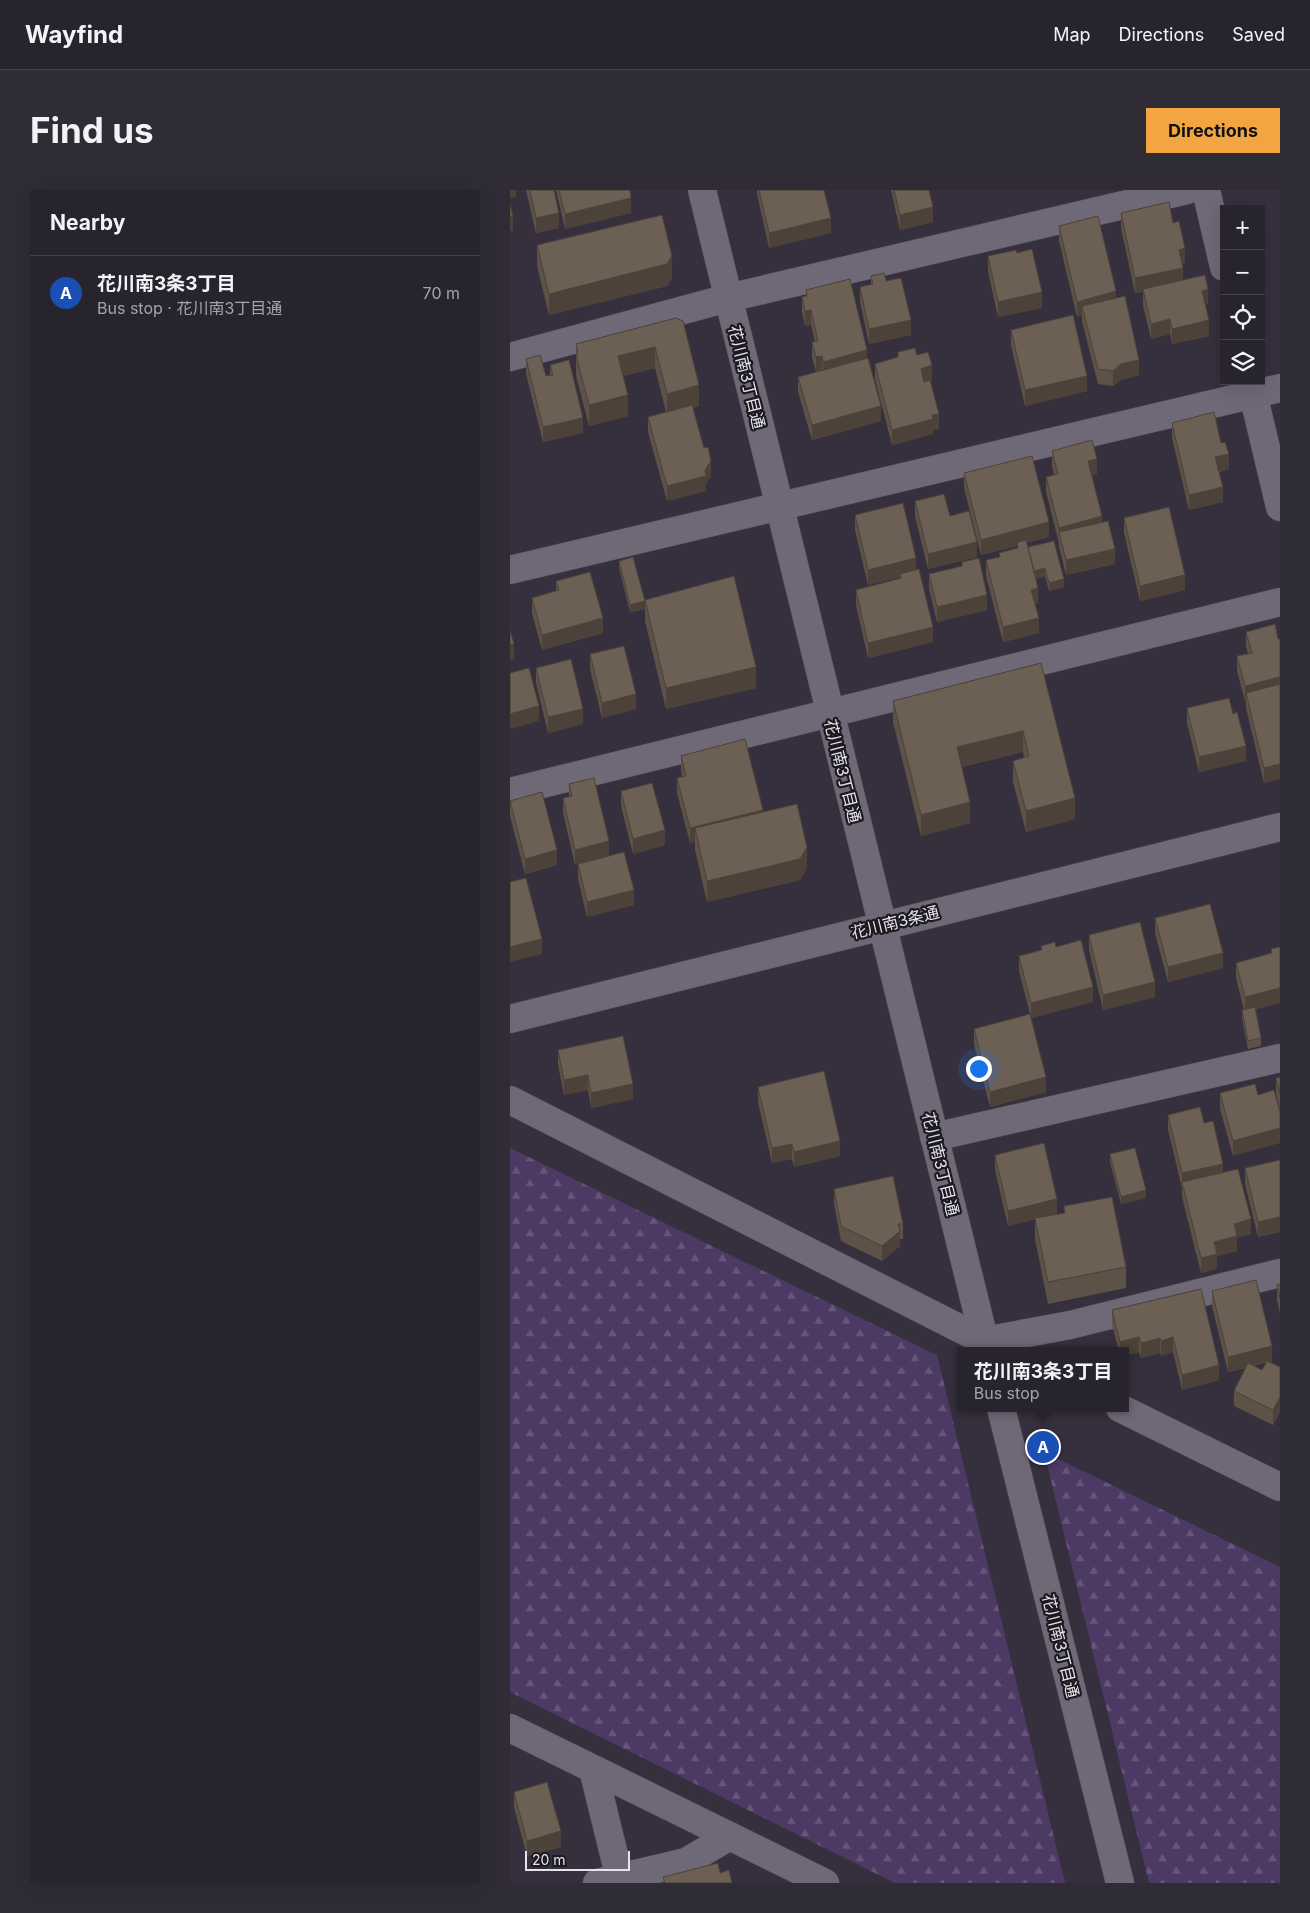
<!DOCTYPE html>
<meta charset="utf-8">
<style>
body{margin:0;font-family:Inter,"Noto Sans JP",sans-serif;background:#302c36;color:#f1f3f6}
.controls{position:absolute;right:15px;top:15px;display:grid;overflow:hidden;border-radius:0px;box-shadow:0 5px 20px #0002}
.controls button{width:45px;height:45px;display:grid;place-items:center;padding:0;border:0;border-bottom:1px solid #44414a;background:#28242e;color:#f1f3f6;font:25px sans-serif}
.scale{position:absolute;left:15px;bottom:12px;width:105px;box-sizing:border-box;padding-left:5px;border:2px solid #e6e3ec;border-top:0;font-size:14px;line-height:18px;white-space:nowrap;color:#e6e3ec;-webkit-text-stroke:4px #1c1a20;paint-order:stroke}
.you{position:absolute;left:468px;top:878px;width:18px;height:18px;margin:-12px;border:4px solid #fff;border-radius:50%;background:#1a73e8;box-shadow:0 0 0 8px #1a73e833}
.badge{display:grid;place-items:center;width:32px;height:32px;border-radius:50%;background:#f3a542;color:#fff;font-size:16px;font-weight:700}
.pin{position:absolute;translate:-50% -50%;border:2px solid #fff;box-shadow:0 1px 5px #0006}
.popup{position:absolute;left:447px;top:1157px;width:172px;height:65px;box-sizing:border-box;display:grid;place-content:center;border-radius:0px;background:#28242e;filter:drop-shadow(0 1px 4px #0005);font-size:16px;white-space:nowrap;color:#a5a4aa}
.popup b{font-size:19px;color:#f1f3f6}
.popup::after{content:'';position:absolute;left:50%;top:100%;margin-left:-10px;border:10px solid transparent;border-top-color:#28242e}
.list{margin:0;padding:0;list-style:none}
h2{display:flex;justify-content:space-between;align-items:center;height:65px;margin:0;padding:0 20px;font-size:21px}
h2 small{font-size:16px;font-weight:400;color:#a5a4aa}
.list li{display:grid;grid-template-columns:32px 1fr auto;gap:15px;align-items:center;box-sizing:border-box;height:75px;padding:0 20px;border-top:1px solid #44414a}
.list b{display:block;font-size:19px;white-space:nowrap}
.list p{margin:0;font-size:16px;white-space:nowrap;color:#a5a4aa}
.list em{font-size:16px;font-style:normal;color:#a5a4aa}
.icon{flex:none;width:28px;height:28px;fill:none;stroke:currentColor;stroke-width:2;stroke-linecap:round;stroke-linejoin:round}
.map{position:relative;flex:none;width:770px;height:1693px;overflow:hidden;border-radius:0px}
header{display:flex;align-items:center;gap:30px;box-sizing:border-box;height:70px;padding:0 25px;background:#28242e;border-bottom:1px solid #44414a}
header strong{font-size:24px}
nav{display:flex;gap:28px;margin-inline-start:auto;font-size:18px}
.intro{display:flex;align-items:center;justify-content:space-between;box-sizing:border-box;height:120px;padding:0 30px}
h1{margin:0;font-size:35px}
.button{padding:12px 22px;border-radius:0px;background:#f3a542;color:#111;font-size:18px;font-weight:700}
main{display:flex;gap:30px;padding:0 30px}
aside{flex:1;background:#28242e;border-radius:0px;box-shadow:0 5px 20px #0002}
.map>svg:first-child{display:block}
.forest{fill:url(#forest-firs)}
.lines{fill:none;stroke-linecap:round;stroke-linejoin:round}
.minor-casing{stroke:#514d59;stroke-width:29}
.tertiary-casing{stroke:#514d59;stroke-width:29}
.minor{stroke:#6e6877;stroke-width:28}
.tertiary{stroke:#6e6877;stroke-width:28}
.wall{fill:#5d5247;fill-rule:evenodd}
.shaded-wall{fill:#4c423a}
.building{fill:#6c5f53;stroke:#4c423a}
.labels{text-anchor:middle;stroke-width:4.5;stroke-linejoin:round;paint-order:stroke}
.street-label{font-size:16px;fill:#e6e3ec;stroke:#1c1a20}
</style>
<header>
<strong>Wayfind</strong>
<nav><a>Map</a><a>Directions</a><a>Saved</a></nav>
</header>
<div class="intro"><h1>Find us</h1><a class="button">Directions</a></div>
<main>
<aside>
<h2>Nearby<small></small></h2>
<ul class="list">
<li><span class="badge" style="background:#1a4fb4">A</span><div><b>花川南3条3丁目</b><p>Bus stop · 花川南3丁目通</p></div><em>70 m</em></li>
</ul>
</aside>
<div class="map">
<svg width="770" height="1693" viewBox="0 0 770 1693">
<defs>
<pattern id="forest-firs" width="22" height="20" patternUnits="userSpaceOnUse" patternTransform="scale(1.25)"><rect width="22" height="20" fill="#4c3964"/><path d="M5 1l3.5 6h-7zM16 11l3.5 6h-7z" fill="#66567a"/></pattern>
</defs>
<rect width="100%" height="100%" fill="#36303e"/>
<path class="forest" d="M0,958l427,207 128,528h-170l-385,-191z
M534,1262l236,115v316h-131z"/>
<g class="lines">
<defs>
<path id="minor" d="M696,0l18,77
M0,167l218,-59 459,-108
M740,191l30,126
M0,380l770,-182
M0,602l770,-190
M0,910l494,251
M424,947l346,-79
M474,1151l86,-16 210,-52
M610,1218l160,79
M0,1538l315,155
M83,1579l28,114
M87,1693l89,-21 44,-26"/>
<path id="tertiary" d="M192,0l285,1161
M0,829l770,-192
M491,1218l119,475"/>
</defs>
<use href="#minor" class="minor-casing"/>
<use href="#tertiary" class="tertiary-casing"/>
<use href="#minor" class="minor"/>
<use href="#tertiary" class="tertiary"/>
</g>
<path class="wall" d="M16,0h28l5,38 -23,5z
M46,0h74l1,23 -66,16z
M247,0h67l7,43 -62,15 -12,-54z
M381,0h38l4,32 -33,8z
M611,23l52,10 12,40 -3,1 1,16 25,24 -3,1 4,31 -37,8 -2,-10 -19,5 -8,-34v-13l-8,1 -14,-65z
M549,36l57,72 23,77 -18,5 -8,6 -15,-2 -16,-63v-6l-5,2 -18,-76z
M27,55l135,33 -5,8 -118,29 -12,-49z
M507,63l25,55 -44,9 -10,-46v-15z
M361,86l40,59 -42,9 -9,-42v-15l11,-3z
M296,100l61,68 14,63 -69,19 -14,-48v-15l18,-5 -4,-15v-15h3l-4,-17 -6,1 -3,-14v-15l4,-1z
M166,128l23,88 -6,2 18,68 -5,7v8l-39,10 -19,-69v-15l18,-5 -11,-44 -32,8 5,40 -39,10 -13,-50v-32z
M501,140l76,61 -62,15 -14,-61z
M388,162l19,3 15,25 -2,1 9,48 -6,1v4l-41,11 -17,-66v-15l23,-7z
M16,169l20,17 4,-1v-10l33,68 -40,9 -17,-68z
M662,233l49,20 8,26 -10,3 4,30 -34,8 -17,-72z
M542,261l45,23 -5,1 10,47 13,42 -49,11 -7,-28v-4l-13,-51v-15l8,-2 -2,-9z
M454,283l85,64 -23,6 2,4 36,40 -15,4 -4,-15 -9,3 2,24 -3,1 4,29 -36,9 -17,-66v-16l13,-3v-4l18,-5v-2l-36,9 -17,-67z
M405,311l62,56 -49,12 -13,-53z
M345,325l61,55 17,72 -65,16 -12,-53v-15l44,-11v-2l-32,8 -13,-55z
M614,328l61,72 -45,11 -16,-68z
M109,371l26,39 111,88 -90,21 -21,-88v-12l-15,3 -11,-44z
M452,372l25,48 -50,12 -8,-33v-15l33,-7z
M46,391l47,52 -61,17 -10,-37v-15l24,-7z
M736,442l32,7h2v140l-16,4 -18,-75v-7h-1l-8,-30v-15l11,-2 -2,-7z
M80,464l46,55 -34,9 -12,-49z
M531,473l34,156 -49,13 -13,-50v-21l11,-3 -1,-6 -61,15 8,56 -49,13 -28,-114v-21z
M26,478l47,56 -35,9 -12,-50z
M677,518l46,6 13,47 -47,11 -12,-49z
M171,566l82,56 44,56 -7,12 -93,22 -12,-52v-8l-5,1 -13,-50v-15l5,-1 -1,-6z
M59,594l40,72 25,49 -47,12 -9,-38v-15l-3,1 -12,-52v-15l6,-1z
M111,601l44,54 -32,9 -12,-48z
M0,611l47,64 -32,9 -15,-58z
M645,728l68,50 -55,14 -13,-49z
M579,745l66,62 -52,13 -14,-60z
M531,756l15,1 37,55 -62,16 15,74 -56,15 -16,-63v-15l56,-15 -11,-43v-15l22,-6z
M770,757v56l-24,6 5,29v8l-13,3 -6,-31v-8h2l-8,-32v-15l35,-10v-4z
M48,860l75,49 -42,9 -3,-18 -24,5 -6,-30z
M770,887v32l-4,-16v-15z
M248,897l82,69 -46,11 -2,-8 -20,4 -14,-61z
M710,903l38,2 -25,61 -13,-47z
M658,925l36,8 19,49 28,62 -14,4v13l-20,5v13l-16,4 -19,-76v-9l-14,-58z
M600,964l36,44 -25,6 -11,-42z
M485,965l62,59 -8,2 15,-3v-7l62,61v21l-78,16 -13,-65v-20l-27,7 -13,-56z
M770,970v72l-22,5 -13,-53v-16z
M324,999l69,35v15h-3v7l-18,15 -41,-20 -7,-37z
M770,1094v29l-3,-13v-15z
M691,1099l18,91 -37,10 -9,-38 -12,4 -1,-3 -19,5 -2,-6 -13,3v-4h-7l-7,-26v-15z
M702,1101l60,70 -2,1 10,5v45l-7,13 -39,-19v-15l12,-23 -18,4 -16,-66zM756,1173l-4,7 -8,-4 7,-2z
M4,1602l47,55 -34,9 -13,-49z"/>
<path class="shaded-wall" d="M0,0h6v7l-6,2z
M121,8v15l-66,16v-15z
M423,17v15l-33,8v-15z
M49,23v15l-23,5v-15z
M0,26h3v15h-3z
M321,28v15l-62,15v-15z
M675,58v15l-6,2v-15z
M162,66v22l-5,8 -118,29v-21z
M673,78v15l-40,6v3l-8,1v-15z
M698,99v15l-6,2v-15z
M606,101v15h-34v9l-5,2v-15z
M532,102v16l-44,9v-15z
M301,120v15l-6,1v-15z
M660,129v15l-19,5v-15z
M401,130v15l-42,9v-15z
M699,130v16l-37,8v-15z
M145,157v21l-37,9v-21z
M357,160v16l-44,11v-15z
M312,166v15l-6,1v-15z
M629,170v15l-18,5 -8,6v-15l8,-7z
M422,175v15l-11,4v-15z
M577,186v15l-62,15v-16z
M189,195v21l-32,9v-21z
M118,205v21l-39,10v-21z
M371,216v15l-69,19v-15z
M429,224v15l-6,1v4l-41,11v-15l40,-15z
M73,228v15l-40,9v-15z
M719,264v15l-14,4v-16z
M587,269v15l-9,2v-15z
M201,271v15l-5,7v8l-39,10v-15l38,-16z
M713,297v15l-34,8v-15z
M592,326v15l-43,1v11v-15z
M539,332v15l-32,8v-3v4l-36,9v-15z
M467,352v15l-49,12v-15z
M605,359v15l-49,11v-15z
M406,368v15l-16,1v3l-32,8v-15z
M535,378v8l-12,3v-8z
M675,385v15l-45,11v-15z
M554,389v8l-15,4v-8z
M528,398v15l-7,2v-15z
M477,405v15l-50,12v-15z
M135,411v8l-15,3v-7z
M93,428v15l-61,17v-15z
M529,428v15l-36,9v-15z
M423,437v15l-65,16v-15z
M4,454v15l-4,1v-15z
M246,477v21l-90,21v-21z
M770,487v15l-34,1v8h-1v-15z
M126,504v15l-34,9v-15z
M29,516v15l-29,8v-15z
M73,519v15l-35,9v-16z
M513,541v21l-66,16v-21z
M736,556v15l-47,11v-15z
M770,574v15l-16,4v-15z
M565,608v21l-49,13v-21z
M460,612v21l-49,13v-21z
M253,620v15l-68,3v14l-5,1v-15z
M155,640v15l-32,9v-15z
M99,651v16l-34,8v-15z
M297,657v21l-7,12 -93,22v-21z
M47,660v15l-32,9v-15z
M124,700v15l-47,12v-15z
M32,749v15l-32,8v-15z
M713,763v15l-55,14v-15z
M645,792v15l-52,13v-15z
M583,797v15l-62,16v-15z
M770,798v15l-35,9v-15z
M78,885v15l-24,5v-15z
M536,887v15l-56,15v-15z
M123,894v15l-42,9v-15z
M770,938v15l-47,13v-15z
M330,951v15l-46,11v-15z
M282,954v15l-20,4v-15z
M713,974v15l-41,3v6v-15z
M636,1000v8l-25,6v-7z
M547,1009v15l-49,12v-15z
M770,1027v15l-22,5v-15z
M741,1029v15l-14,4v13l-20,5v13l-16,4v-15l13,-16 20,-18z
M390,1041v15l-18,15v-15z
M629,1147v15l-13,3v-4h-6v-9z
M663,1147v15l-12,4v-15z
M650,1148v15l-19,5v-15z
M762,1156v15l-44,11v-15z
M709,1175v15l-37,10v-15z
M770,1207v15l-7,13v-15z
M51,1641v16l-34,9v-15z"/>
<path class="building" d="M20,0h24l5,23 -23,5z
M49,0h71l1,8 -66,16z
M249,0h65l7,28 -62,15z
M384,0h35l4,17 -33,8z
M659,12l4,21 6,-2 6,27 -6,2 4,18 -48,10 -14,-65z
M0,14l3,12h-3z
M152,25l10,41 -5,8 -118,30 -12,-49z
M588,26l18,75 -39,11 -18,-76z
M522,59l10,43 -44,10 -10,-46 28,-6 1,3z
M374,83l2,8 15,-3 10,42 -42,9 -9,-42 13,-3 -2,-8z
M695,85l3,14 -6,2 7,29 -37,9 -2,-10 -19,5 -8,-35z
M340,89l17,71 -44,12 -1,-6 -6,1 -4,-15 6,-1 -7,-31 -6,1 -3,-14 5,-1 -1,-6z
M615,106l14,64 -18,4 -8,7 -15,-2 -16,-63z
M563,125l14,61 -62,14 -14,-60z
M166,128l7,3 16,64 -32,9 -12,-47 -37,9 10,39 -39,10 -13,-50 2,-1 -2,-10z
M405,158l2,7 11,-3 4,13 -11,4 3,13 6,-2 9,34 -7,1 1,4 -41,11 -17,-66 23,-7v-5z
M30,165l6,21 7,-1 -3,-10 19,-5 14,58 -40,9 -17,-68z
M358,168l13,48 -69,19 -14,-48z
M182,215l12,43 4,-1 3,14 -6,9 1,6 -39,10 -19,-69z
M704,222l7,31 4,-1 4,12 -14,3 8,30 -34,8 -17,-72z
M582,250l5,19 -9,2 14,55 -43,12 -13,-51 12,-3 -6,-23z
M522,266l17,66 -68,18 -17,-67z
M434,304l6,22 19,-5 8,31 -49,12 -13,-53z
M393,313l13,55 -48,12 -13,-55z
M659,317l16,68 -45,11 -16,-68z
M598,331l7,28 -49,11 -7,-28z
M516,350l12,48 -7,2 8,28 -36,9 -17,-67 14,-3 -1,-4 19,-5 -1,-6z
M544,351l10,38 -15,4 -4,-15 -11,3 -6,-24z
M123,367l12,44 -15,4 -11,-44z
M469,368l8,37 -50,12 -8,-33 33,-8v-4z
M409,379l14,58 -65,16 -12,-53 45,-12 -1,-4z
M80,382l13,46 -61,17 -10,-37 27,-8 -3,-9z
M224,386l22,91 -90,21 -21,-88z
M765,434l3,15h2v38l-35,9 -8,-30 15,-3 -6,-21z
M0,440l4,14 -4,1z
M114,456l12,48 -34,9 -12,-49z
M61,469l12,50 -35,8 -12,-49z
M531,473l34,135 -49,13 -13,-50 16,-5 -6,-25 -66,16 13,55 -49,13 -28,-114z
M19,478l10,38 -29,8v-41z
M770,494v80l-16,4 -18,-75z
M719,508l4,16 4,-2 9,34 -47,11 -12,-49z
M235,549l18,71 -73,18 -13,-50 9,-2 -5,-20z
M84,588l15,63 -34,9 -12,-52 9,-2 -3,-12z
M142,593l13,47 -32,9 -12,-48z
M32,602l15,58 -32,9 -15,-58z
M287,614l10,43 -7,12 -93,22 -12,-53z
M114,662l10,38 -47,12 -9,-38z
M16,688l16,61 -32,8v-65z
M700,714l13,49 -55,14 -13,-49z
M630,732l15,60 -52,13 -14,-60z
M571,750l12,47 -62,16 -12,-47 23,-6 -1,-4 14,-4 1,5z
M770,757v41l-35,9 -9,-34 36,-10 -1,-4z
M745,817l6,31 -13,3 -6,-31z
M520,824l16,63 -56,15 -16,-63z
M113,846l10,48 -42,9 -3,-18 -24,5 -6,-30z
M314,881l16,70 -46,11 -2,-8 -20,4 -14,-61z
M770,887v17l-4,-16z
M745,894l3,11 16,-5 6,21v17l-47,13 -13,-48z
M690,917l4,16 9,-2 10,43 -41,9 -14,-58z
M534,953l13,56 -49,12 -13,-56z
M625,958l11,42 -25,7 -11,-43z
M770,970v57l-22,5 -13,-54z
M728,979l13,50 -17,5 3,12 -23,6 3,12 -16,4 -19,-76z
M383,986l10,48h-5l2,7 -18,15 -41,-20 -7,-37z
M602,1007l14,70 -78,15 -13,-64 30,-5 -1,-7z
M746,1090l16,66 -44,11 -16,-66z
M770,1094v14l-3,-13z
M691,1099l18,76 -37,10 -9,-38 -12,4 -1,-3 -19,5 -2,-6 -19,5 -8,-32z
M757,1171l13,6v30l-7,13 -39,-19 14,-28 14,7z
M37,1592l14,49 -34,10 -13,-49z
M208,1673l2,10 9,-3 3,13h-67l-2,-6z"/>
<g class="labels">
<g class="street-label">
<text transform="translate(237 187) rotate(76)" y="6">花川南3丁目通</text>
<text transform="translate(333 581) rotate(76)" y="6">花川南3丁目通</text>
<text transform="translate(385 732) rotate(-14)" y="6">花川南3条通</text>
<text transform="translate(431 974) rotate(76)" y="6">花川南3丁目通</text>
<text transform="translate(551 1456) rotate(76)" y="6">花川南3丁目通</text>
</g>
</g>
</svg>
<div class="controls">
<button>+</button>
<button>−</button>
<button><svg class="icon" aria-label="locate" viewBox="0 0 24 24"><circle cx="12" cy="12" r="6"/><path d="M12 2v4M12 18v4M2 12h4M18 12h4"/></svg></button>
<button><svg class="icon" aria-label="layers" viewBox="0 0 24 24"><path d="M12 4l9 5-9 5-9-5zM3 14l9 5 9-5"/></svg></button>
</div>
<div class="scale">20 m</div>
<div class="you"></div>
<div class="pin badge" style="left:533px;top:1257px;background:#1a4fb4">A</div>
<div class="popup"><b>花川南3条3丁目</b>Bus stop</div>
</div>
</main>
